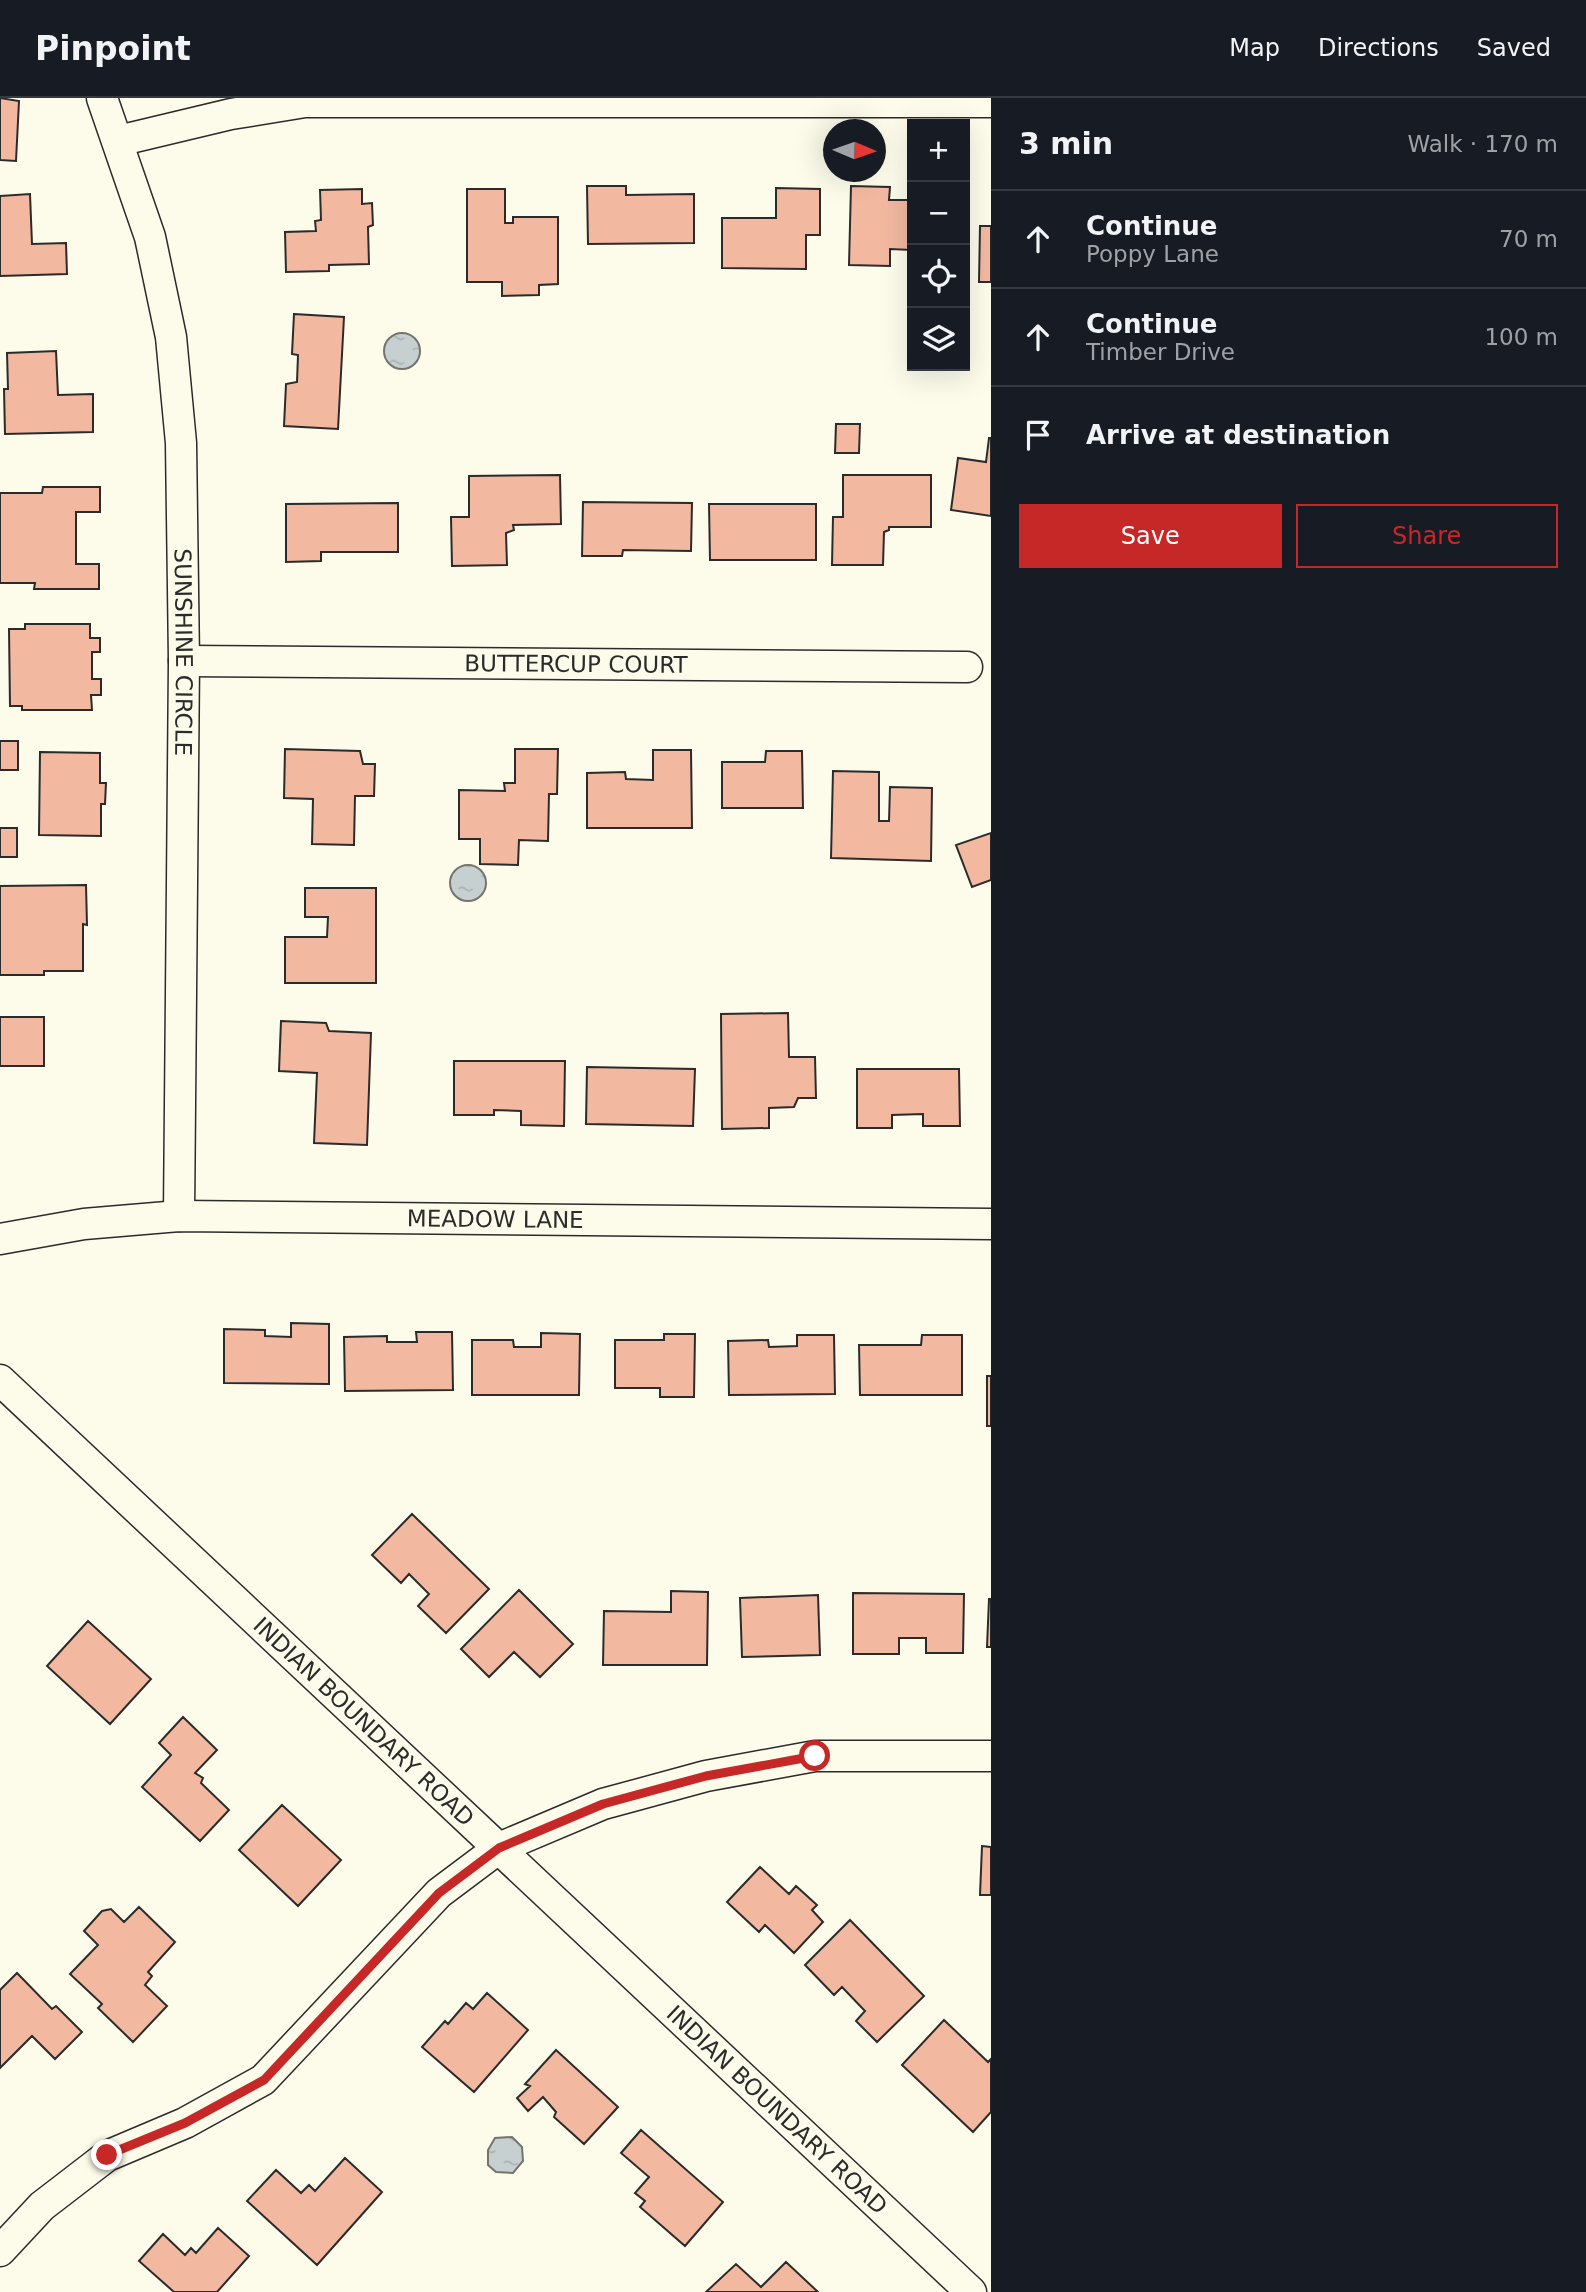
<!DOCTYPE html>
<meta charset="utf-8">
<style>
body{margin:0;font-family:"DejaVu Sans",sans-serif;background:#242831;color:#f1f3f6}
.controls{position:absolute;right:21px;top:21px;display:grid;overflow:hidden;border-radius:0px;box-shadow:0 7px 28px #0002}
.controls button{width:63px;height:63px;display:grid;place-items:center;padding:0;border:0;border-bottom:2px solid #363941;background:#171b24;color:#f1f3f6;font:35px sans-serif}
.compass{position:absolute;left:823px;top:21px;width:63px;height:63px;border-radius:50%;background:#171b24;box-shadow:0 7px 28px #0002;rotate:92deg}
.stop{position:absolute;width:21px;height:21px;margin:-16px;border:5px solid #c62828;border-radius:50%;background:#fff}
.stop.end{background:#c62828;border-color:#fff;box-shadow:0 2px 7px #0008}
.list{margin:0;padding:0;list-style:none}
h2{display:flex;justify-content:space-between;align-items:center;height:91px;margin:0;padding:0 28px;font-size:30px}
h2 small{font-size:23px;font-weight:400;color:#9ea1a6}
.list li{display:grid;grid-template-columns:46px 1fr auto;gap:21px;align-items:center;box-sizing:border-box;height:98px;padding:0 28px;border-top:2px solid #363941}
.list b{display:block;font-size:26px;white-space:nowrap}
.list p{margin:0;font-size:23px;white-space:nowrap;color:#9ea1a6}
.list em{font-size:23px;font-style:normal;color:#9ea1a6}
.actions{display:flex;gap:14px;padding:21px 28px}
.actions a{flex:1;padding:16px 0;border:2px solid #c62828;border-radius:0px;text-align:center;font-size:24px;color:#c62828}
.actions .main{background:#c62828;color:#fff}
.icon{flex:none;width:38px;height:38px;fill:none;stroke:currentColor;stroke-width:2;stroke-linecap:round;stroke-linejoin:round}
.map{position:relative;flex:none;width:991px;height:2194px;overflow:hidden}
header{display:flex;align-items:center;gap:42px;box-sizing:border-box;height:98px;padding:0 35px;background:#171b24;border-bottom:2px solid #363941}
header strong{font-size:33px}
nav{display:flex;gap:38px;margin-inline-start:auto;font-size:24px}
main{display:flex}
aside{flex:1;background:#171b24}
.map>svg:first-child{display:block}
.water{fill:url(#water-ripples);stroke:#74746e;stroke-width:2}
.building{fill:#f2b8a0;stroke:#2b2b2b;stroke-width:2}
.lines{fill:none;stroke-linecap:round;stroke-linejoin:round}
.street-casing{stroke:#2b2b2b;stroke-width:33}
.street{stroke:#fdfbea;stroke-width:30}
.route{stroke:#c62828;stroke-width:9}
.labels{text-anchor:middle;stroke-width:5;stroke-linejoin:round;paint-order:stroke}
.street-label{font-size:23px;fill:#2b2b2b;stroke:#fdfbea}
</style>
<header>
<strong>Pinpoint</strong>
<nav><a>Map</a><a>Directions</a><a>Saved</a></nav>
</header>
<main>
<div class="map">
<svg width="991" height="2194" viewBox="0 0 991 2194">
<defs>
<pattern id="water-ripples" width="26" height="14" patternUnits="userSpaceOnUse" patternTransform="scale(1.75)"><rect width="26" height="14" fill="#c7d0d0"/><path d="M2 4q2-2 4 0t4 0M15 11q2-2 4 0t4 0" fill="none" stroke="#abb3b3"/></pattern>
</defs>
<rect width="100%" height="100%" fill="#fdfbea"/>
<path class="water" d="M384 253a18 18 0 1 1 36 0a18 18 0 1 1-36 0Z
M450 785a18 18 0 1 1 36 0a18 18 0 1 1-36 0Z
M512,2039l10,10 1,14 -10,12 -17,-1 -8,-7v-15l7,-12z"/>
<path class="building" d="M0,0l19,3 -3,60 -16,-1z
M587,88h39v9l68,-1v49l-106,1z
M851,88l39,1 -1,13h23v50l-22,-1v17l-41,-1z
M776,90l44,1v46h-14v34l-84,-1v-50h54z
M362,91v15l10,-1 1,22 -5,2 1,37 -40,1v6l-43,1 -1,-40 31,-1 -1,-10 6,-1 -1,-30z
M467,91h38v34h8v-6h45v67l-19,1v10l-37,1v-14h-35z
M30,96l2,50 34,-1 1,31 -67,2v-80z
M980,128h11v56h-12z
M294,216l50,3 -6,112 -54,-3 2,-42 11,-2 1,-27 -6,-1z
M56,253l2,44 35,-1v38l-88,2 -1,-45h4l-1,-36z
M836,326h24l-1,29h-24z
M989,340h2v78l-40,-6 7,-52 28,4z
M560,377l1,49 -48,1 1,5 -8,3 1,32 -55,1 -1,-49h18v-41z
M843,377h88v52h-42v3l-5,2 -1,33h-51l1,-48h10z
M43,389h57v25h-24v52h23v25h-65l1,-6h-35v-90h42z
M583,404l109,1 -1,48 -68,-1 -1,6h-40z
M398,405v49h-77v9l-35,1v-58z
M709,406h107v56h-106z
M25,526h65v14h10v14h-8v27h9v16h-10l1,15h-70v-4h-12l-1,-77h16z
M0,643h18v29h-18z
M285,651l75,2 3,13h12l-1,32h-19l-1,49 -42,-1 1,-45 -29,-1z
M515,651h43l-1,45h-8l-1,47 -29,-1 -1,25 -38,-1v-25h-21v-49l46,1 -1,-8h11z
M653,652h38l1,78h-105v-55l38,-1 1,7 27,1z
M766,653h36l1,57h-81v-46h43z
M40,654l60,1v30h6l-1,21h-4v32l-62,-1z
M833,673l46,1v49h10l1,-34 42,1 -1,73 -100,-3z
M0,730h17v29h-17z
M991,735v47l-19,7 -16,-42z
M86,787l1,40 -4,-1v47h-39v4h-44v-89z
M305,790h71v95h-91v-46h42l1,-20h-23z
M788,915l1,44h26l1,41h-18l-4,9 -25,1v20l-47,1 -1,-115z
M0,919h44v49h-44z
M281,923l45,2 3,8 42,2 -4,112 -53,-2 3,-70 -38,-2z
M454,963h111l-1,65 -43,-1v-14l-27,-1v5h-40z
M587,969l108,2 -2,57 -107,-2z
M857,971h102l1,57h-37v-12l-31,1v13h-35z
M291,1225l38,1v60l-105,-1v-54l41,1v6l26,1z
M416,1234h36l1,58 -108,1 -1,-54 43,-1v6h30z
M541,1235l39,1 -1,61h-107v-55h41l1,7h27z
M664,1236h31l-1,63h-34v-9h-45v-48h49z
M797,1237h37l1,59 -106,1 -1,-54 40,-1 1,7 28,-1z
M922,1237h40v60h-102l-1,-50h62z
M987,1278h4v50h-4z
M412,1416l77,75 -43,44 -28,-27 11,-12 -20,-20 -8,9 -29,-28z
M519,1492l54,54 -33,33 -26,-25 -25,25 -28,-28z
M671,1493l37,1 -1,73h-104l1,-54 67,1z
M853,1495l111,1 -1,59h-37v-15h-27v16h-46z
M818,1497l2,60 -78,2 -2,-59z
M989,1501h2v48h-4z
M88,1523l63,58 -41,45 -63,-58z
M183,1619l34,33 -22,23 8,5 -2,5 28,27 -29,31 -58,-54 29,-32 -12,-12z
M282,1707l59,55 -43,46 -59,-56z
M982,1748l9,1v48h-11z
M760,1769l29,27 7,-8 21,19 -5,5 11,12 -29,31 -29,-28 -6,7 -32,-30z
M139,1809l36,35 -27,30 4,4 -7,9 22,21 -34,36 -35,-34 4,-4 -32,-30 28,-29 -14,-14 18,-20 9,-2 13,13z
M850,1822l74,76 -47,46 -21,-21 9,-10 -23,-24 -8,8 -29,-30z
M17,1875l35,36 4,-3 26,26 -27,27 -23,-23 -32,32v-78z
M487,1895l41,37 -54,62 -52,-45 23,-26 3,3 18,-21 7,6z
M944,1922l44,42 3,-3v53l-18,20 -71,-67z
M556,1952l62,57 -34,37 -30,-27 2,-5 -13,-15 -15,14 -11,-13 13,-12 -5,-2z
M641,2032l82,72 -38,44 -45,-39 5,-6 -10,-8 14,-16 -28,-24z
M345,2060l37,34 -65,73 -70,-64 29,-31 25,23 8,-8 6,6z
M218,2130l31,28 -32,36h-43l-35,-31 24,-27 22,21 6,-7 5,5z
M786,2164l32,30h-112l30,-28 25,23z"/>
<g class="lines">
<defs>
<g id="street">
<path id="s1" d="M102,0l48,139 21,100 10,106 3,218 -5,555"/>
<path d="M118,43l113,-27 74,-12h686"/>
<path id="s2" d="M184,563l783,6"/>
<path id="s3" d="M0,1141l84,-15 95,-8 812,8"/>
<path id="s4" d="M0,1282l971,912"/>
<path d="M0,2153l42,-45 65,-50 78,-33 78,-43 176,-187 60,-45 104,-44 103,-28 109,-20h176"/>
</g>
</defs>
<use href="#street" class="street-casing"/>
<use href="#street" class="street"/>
</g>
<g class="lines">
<path class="route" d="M107,2057l78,-32 79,-43 175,-187 60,-45 104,-44 103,-28 109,-20"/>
</g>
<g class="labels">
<g class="street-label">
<text dy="8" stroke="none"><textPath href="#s1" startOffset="565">SUNSHINE CIRCLE</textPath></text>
<text dy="8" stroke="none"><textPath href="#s2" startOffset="392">BUTTERCUP COURT</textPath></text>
<text dy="8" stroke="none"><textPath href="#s3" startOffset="497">MEADOW LANE</textPath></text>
<text dy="8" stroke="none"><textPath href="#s4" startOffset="499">INDIAN BOUNDARY ROAD</textPath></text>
<text dy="8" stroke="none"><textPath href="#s4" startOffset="1066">INDIAN BOUNDARY ROAD</textPath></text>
</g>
</g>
</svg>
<div class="controls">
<button>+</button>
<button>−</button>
<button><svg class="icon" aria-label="locate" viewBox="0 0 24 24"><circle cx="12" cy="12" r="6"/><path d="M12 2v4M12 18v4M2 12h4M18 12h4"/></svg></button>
<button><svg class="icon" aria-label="layers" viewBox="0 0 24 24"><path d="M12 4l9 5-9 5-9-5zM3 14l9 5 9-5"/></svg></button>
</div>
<svg class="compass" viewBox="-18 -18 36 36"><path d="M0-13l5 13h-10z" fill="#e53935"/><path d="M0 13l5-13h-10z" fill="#9ea1a6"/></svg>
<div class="stop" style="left:815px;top:1658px"></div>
<div class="stop end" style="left:107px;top:2057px"></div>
</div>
<aside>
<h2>3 min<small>Walk · 170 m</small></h2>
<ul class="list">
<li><svg class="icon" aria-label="ahead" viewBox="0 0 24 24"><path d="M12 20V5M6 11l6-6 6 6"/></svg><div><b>Continue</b><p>Poppy Lane</p></div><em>70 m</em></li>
<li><svg class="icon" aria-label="ahead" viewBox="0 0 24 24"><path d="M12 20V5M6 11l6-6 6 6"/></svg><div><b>Continue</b><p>Timber Drive</p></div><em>100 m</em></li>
<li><svg class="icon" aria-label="arrive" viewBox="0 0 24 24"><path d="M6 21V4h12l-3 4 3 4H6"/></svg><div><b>Arrive at destination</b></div></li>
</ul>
<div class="actions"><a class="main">Save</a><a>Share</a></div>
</aside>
</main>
